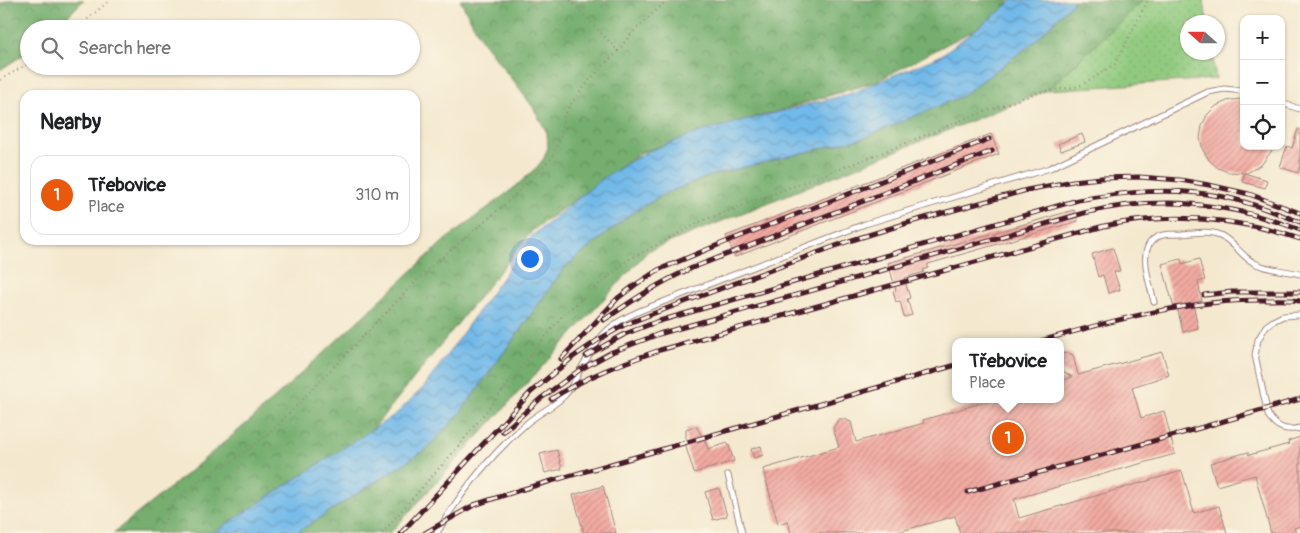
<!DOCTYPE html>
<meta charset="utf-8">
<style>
body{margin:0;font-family:Pangolin,sans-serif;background:#f6f6f6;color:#202124}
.controls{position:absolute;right:15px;top:15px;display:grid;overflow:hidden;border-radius:10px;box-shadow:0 1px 4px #0004}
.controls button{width:45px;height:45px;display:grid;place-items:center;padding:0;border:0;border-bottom:1px solid #e0e0e0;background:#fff;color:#202124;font:25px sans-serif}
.compass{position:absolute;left:1180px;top:15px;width:45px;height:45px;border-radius:50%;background:#fff;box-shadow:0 1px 4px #0004;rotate:291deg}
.you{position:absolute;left:529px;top:258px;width:18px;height:18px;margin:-12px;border:4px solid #fff;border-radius:50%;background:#1a73e8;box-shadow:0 0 0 8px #1a73e833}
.badge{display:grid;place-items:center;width:32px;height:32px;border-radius:50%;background:#ea580c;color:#fff;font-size:16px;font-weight:700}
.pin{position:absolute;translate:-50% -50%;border:2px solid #fff;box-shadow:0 1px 5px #0006}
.popup{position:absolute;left:952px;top:338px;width:112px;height:65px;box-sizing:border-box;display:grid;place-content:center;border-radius:10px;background:#fff;filter:drop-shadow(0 1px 4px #0005);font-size:16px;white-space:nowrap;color:#757577}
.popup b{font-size:19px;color:#202124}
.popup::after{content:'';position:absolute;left:50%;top:100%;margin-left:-10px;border:10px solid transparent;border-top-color:#fff}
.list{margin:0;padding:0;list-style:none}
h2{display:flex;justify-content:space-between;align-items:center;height:65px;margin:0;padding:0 20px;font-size:21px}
h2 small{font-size:16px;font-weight:400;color:#757577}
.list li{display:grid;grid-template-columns:32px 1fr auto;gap:15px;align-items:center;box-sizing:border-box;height:80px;margin:0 10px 10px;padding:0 10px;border:1px solid #e0e0e0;border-radius:15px}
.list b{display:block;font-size:19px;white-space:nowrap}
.list p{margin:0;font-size:16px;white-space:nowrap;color:#757577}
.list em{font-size:16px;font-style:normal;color:#757577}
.icon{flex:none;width:28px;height:28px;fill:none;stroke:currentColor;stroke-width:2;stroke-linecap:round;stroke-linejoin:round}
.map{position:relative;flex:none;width:1300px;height:533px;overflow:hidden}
.search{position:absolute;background:#fff;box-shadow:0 1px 4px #0004;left:20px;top:20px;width:400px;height:55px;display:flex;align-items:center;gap:12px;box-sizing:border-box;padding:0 18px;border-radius:28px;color:#757577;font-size:19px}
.panel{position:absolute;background:#fff;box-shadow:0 1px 4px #0004;left:20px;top:90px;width:400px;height:155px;border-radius:15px}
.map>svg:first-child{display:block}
.grass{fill:url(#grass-dots);stroke:#6d7455}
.forest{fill:url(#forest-crowns);stroke:#5f664c}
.water{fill:url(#water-waves);stroke:#5e6c8a}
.building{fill:url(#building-hatch)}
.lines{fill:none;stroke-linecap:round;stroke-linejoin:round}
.lane-casing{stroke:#9f847d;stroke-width:7}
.path{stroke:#9f847d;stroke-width:2;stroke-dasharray:1 4;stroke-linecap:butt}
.lane{stroke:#fff;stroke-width:5}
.rail-casing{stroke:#4a1f2b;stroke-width:5}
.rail{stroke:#fcf5e5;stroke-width:3;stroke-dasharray:9;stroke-linecap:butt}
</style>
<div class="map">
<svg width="1300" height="533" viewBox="0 0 1300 533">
<defs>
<pattern id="grass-dots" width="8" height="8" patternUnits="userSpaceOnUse" patternTransform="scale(1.25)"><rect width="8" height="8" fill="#90ca7f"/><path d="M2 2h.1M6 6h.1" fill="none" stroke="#7ead6e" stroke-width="1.8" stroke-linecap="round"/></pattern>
<pattern id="forest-crowns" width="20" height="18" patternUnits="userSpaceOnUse" patternTransform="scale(1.25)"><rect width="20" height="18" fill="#74ae6e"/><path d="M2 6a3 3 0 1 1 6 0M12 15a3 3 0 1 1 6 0" fill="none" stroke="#618d5b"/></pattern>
<pattern id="water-waves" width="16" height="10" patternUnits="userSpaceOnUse" patternTransform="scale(1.25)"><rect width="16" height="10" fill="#71b9e9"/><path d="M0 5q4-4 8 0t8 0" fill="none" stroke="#5f96bd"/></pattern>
<pattern id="building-hatch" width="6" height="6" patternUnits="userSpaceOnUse" patternTransform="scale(1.25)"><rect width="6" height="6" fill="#f3aca3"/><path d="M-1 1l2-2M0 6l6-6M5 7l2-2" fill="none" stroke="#c78b85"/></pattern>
</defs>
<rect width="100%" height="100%" fill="#fcf5e5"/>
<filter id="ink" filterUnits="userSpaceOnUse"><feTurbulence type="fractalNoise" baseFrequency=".02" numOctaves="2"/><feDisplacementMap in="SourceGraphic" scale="10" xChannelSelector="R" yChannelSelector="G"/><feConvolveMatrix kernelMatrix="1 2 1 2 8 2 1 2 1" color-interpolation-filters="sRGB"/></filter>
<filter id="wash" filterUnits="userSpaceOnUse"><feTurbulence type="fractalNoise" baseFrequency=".0096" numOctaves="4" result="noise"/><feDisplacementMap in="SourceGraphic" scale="20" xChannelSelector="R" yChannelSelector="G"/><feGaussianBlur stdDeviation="1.12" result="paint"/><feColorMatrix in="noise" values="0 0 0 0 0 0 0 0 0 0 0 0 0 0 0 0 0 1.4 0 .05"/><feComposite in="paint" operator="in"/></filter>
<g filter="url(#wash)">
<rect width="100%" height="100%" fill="#f4e9cf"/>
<path class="grass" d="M1143,0h61l3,22h-19v30l24,1 4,26 -168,11z"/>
<path class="forest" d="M8,0h76l-29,29h-26v22l-29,19v-66z
M460,0h550l-15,19 -120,63 -233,70 -109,78 -160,199 -21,23 -116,81h-123l70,-56 70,-59 192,-178 70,-53 22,-20 7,-9 4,-11 -1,-14 -14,-26 -51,-66z
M1075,0h68l-95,90 -400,161 -258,282h-94l129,-83 33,-34 107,-149 64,-52 37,-22 47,-18 150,-37 99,-42 72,-54z"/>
<path class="water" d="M1012,0h63l-41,42 -72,54 -99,42 -150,37 -47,18 -37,22 -64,52 -107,149 -33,34 -129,83h-83l183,-119 28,-27 108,-151 71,-58 43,-26 54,-20 149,-38 91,-38 64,-48z"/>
<g id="blocks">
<path class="building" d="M1239,99l5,1v46h31l-13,18 -15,9 -19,-1 -10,-4 -9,-8 -6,-10 -3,-12 2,-12 5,-11 9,-9 11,-5z
M1298,129h2v37l-2,7 -18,-6 7,-21 5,2z
M991,134l8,20 -264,103 -9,-21z
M1082,134l3,8 -24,9 -3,-7z
M1244,173l23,7 -2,8 -23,-6z
M1074,210l4,11 -150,43v4l-5,2 1,2 -20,6 6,20 -3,1 5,16 -8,2 -4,-16 -4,1 -3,-11 3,-1 -8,-27z
M1113,248l7,23 -6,1 6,18 -12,3 -5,-18 -5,2 -6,-23z
M1181,259l1,5 17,-5 6,21 -7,2 4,19 -9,2 5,25 -15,4 -6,-25 -3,1 -12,-44z
M1162,352l7,23 -37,12 9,31 23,-7 11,43 -161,45 5,19 163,-47 12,42 25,-7 8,27h-267l-5,-17 -61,17h-103l-3,-12 -10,3 -15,-55 76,-22 -6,-19 6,-9h5l7,3 5,20 68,-19 -1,-3 72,-21h65v-18l12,-4 -12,-8v-15l7,-1 6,2 5,20z
M696,426l9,15 3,8 20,-6 6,18 -40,12 -8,-26v-18z
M1300,437v89l-6,2 2,5h-25l-16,-58 -38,11 -7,-23 38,-11 1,3 40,-11 -1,-3z
M761,446l2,9 -9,3 -3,-9z
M557,450l5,19 -17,4 -5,-19z
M603,486l13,47h-32l-11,-38z
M719,488l8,28 -14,4 -8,-28z"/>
</g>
</g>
<g filter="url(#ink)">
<use href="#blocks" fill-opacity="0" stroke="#9f847d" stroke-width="1"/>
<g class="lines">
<defs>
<path id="lane" d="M1281,103l19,6
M1154,302c-4,-19 -21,-60 9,-67 6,-1 13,-1 19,-1 12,-1 26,-4 38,1 15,7 23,25 39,30 13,5 28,6 41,9
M1300,315l-17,1 -10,5 -7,5 -8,14 -3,15 13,60c8,12 17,17 32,13
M728,475l14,58
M437,533c23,-40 54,-78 89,-109 12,-11 28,-17 39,-29 6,-6 10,-15 14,-23 21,-35 23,-45 63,-62l223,-86 185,-56 158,-76 16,-3 20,2"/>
</defs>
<use href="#lane" class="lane-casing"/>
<path class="path" d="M76,29l34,-29
M618,51l12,-16 37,-35
M0,80l29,-17
M159,533l14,-31 33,-26 25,-14 41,-31 154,-160 77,-65 49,-48 9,-25 3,-16 5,-11 23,-29 26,-26 -48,-51
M382,533l75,-85 105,-132 66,-56 76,-40 180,-68 83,-34 73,-26 40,-6 35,-22 33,-64"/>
<use href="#lane" class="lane"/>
<defs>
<path id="rail" d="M1204,295l28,-3h68
M604,320c29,-20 56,-38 88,-52l300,-117
M1037,342c73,-21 149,-42 225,-42 12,0 26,-1 38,1
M586,356l39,-22 31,-12 422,-122c47,-8 94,-13 141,-4 28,5 55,16 81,26
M561,359l57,-61 17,-13 23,-15 60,-25 271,-106
M551,399c36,-23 69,-35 109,-49l444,-124c67,-14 131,-9 196,13
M503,432l37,-33 41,-30 31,-17 47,-18 425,-121c76,-18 144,-11 216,17
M968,492l218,-60 114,-33
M401,533l130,-141 42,-35 25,-17 26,-15 28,-11 197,-73 65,-20 113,-31 46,-9 28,-3 38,-1 41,3 29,5 40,9 51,19
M425,533l49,-28 46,-15 436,-125"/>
</defs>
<use href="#rail" class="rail-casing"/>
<use href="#rail" class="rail"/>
</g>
</g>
</svg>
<div class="controls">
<button>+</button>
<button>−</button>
<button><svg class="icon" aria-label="locate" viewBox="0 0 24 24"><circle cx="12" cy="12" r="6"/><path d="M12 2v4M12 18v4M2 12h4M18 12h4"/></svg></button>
</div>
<svg class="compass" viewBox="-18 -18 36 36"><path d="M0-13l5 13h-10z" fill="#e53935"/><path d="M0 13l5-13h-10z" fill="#757577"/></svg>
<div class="you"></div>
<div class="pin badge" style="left:1008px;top:438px">1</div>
<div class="popup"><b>Třebovice</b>Place</div>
<div class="search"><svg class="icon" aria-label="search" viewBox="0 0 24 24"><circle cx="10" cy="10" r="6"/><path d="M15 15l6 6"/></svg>Search here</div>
<section class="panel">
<h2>Nearby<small></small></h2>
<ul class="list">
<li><span class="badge">1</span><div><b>Třebovice</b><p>Place</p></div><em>310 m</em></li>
</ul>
</section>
</div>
